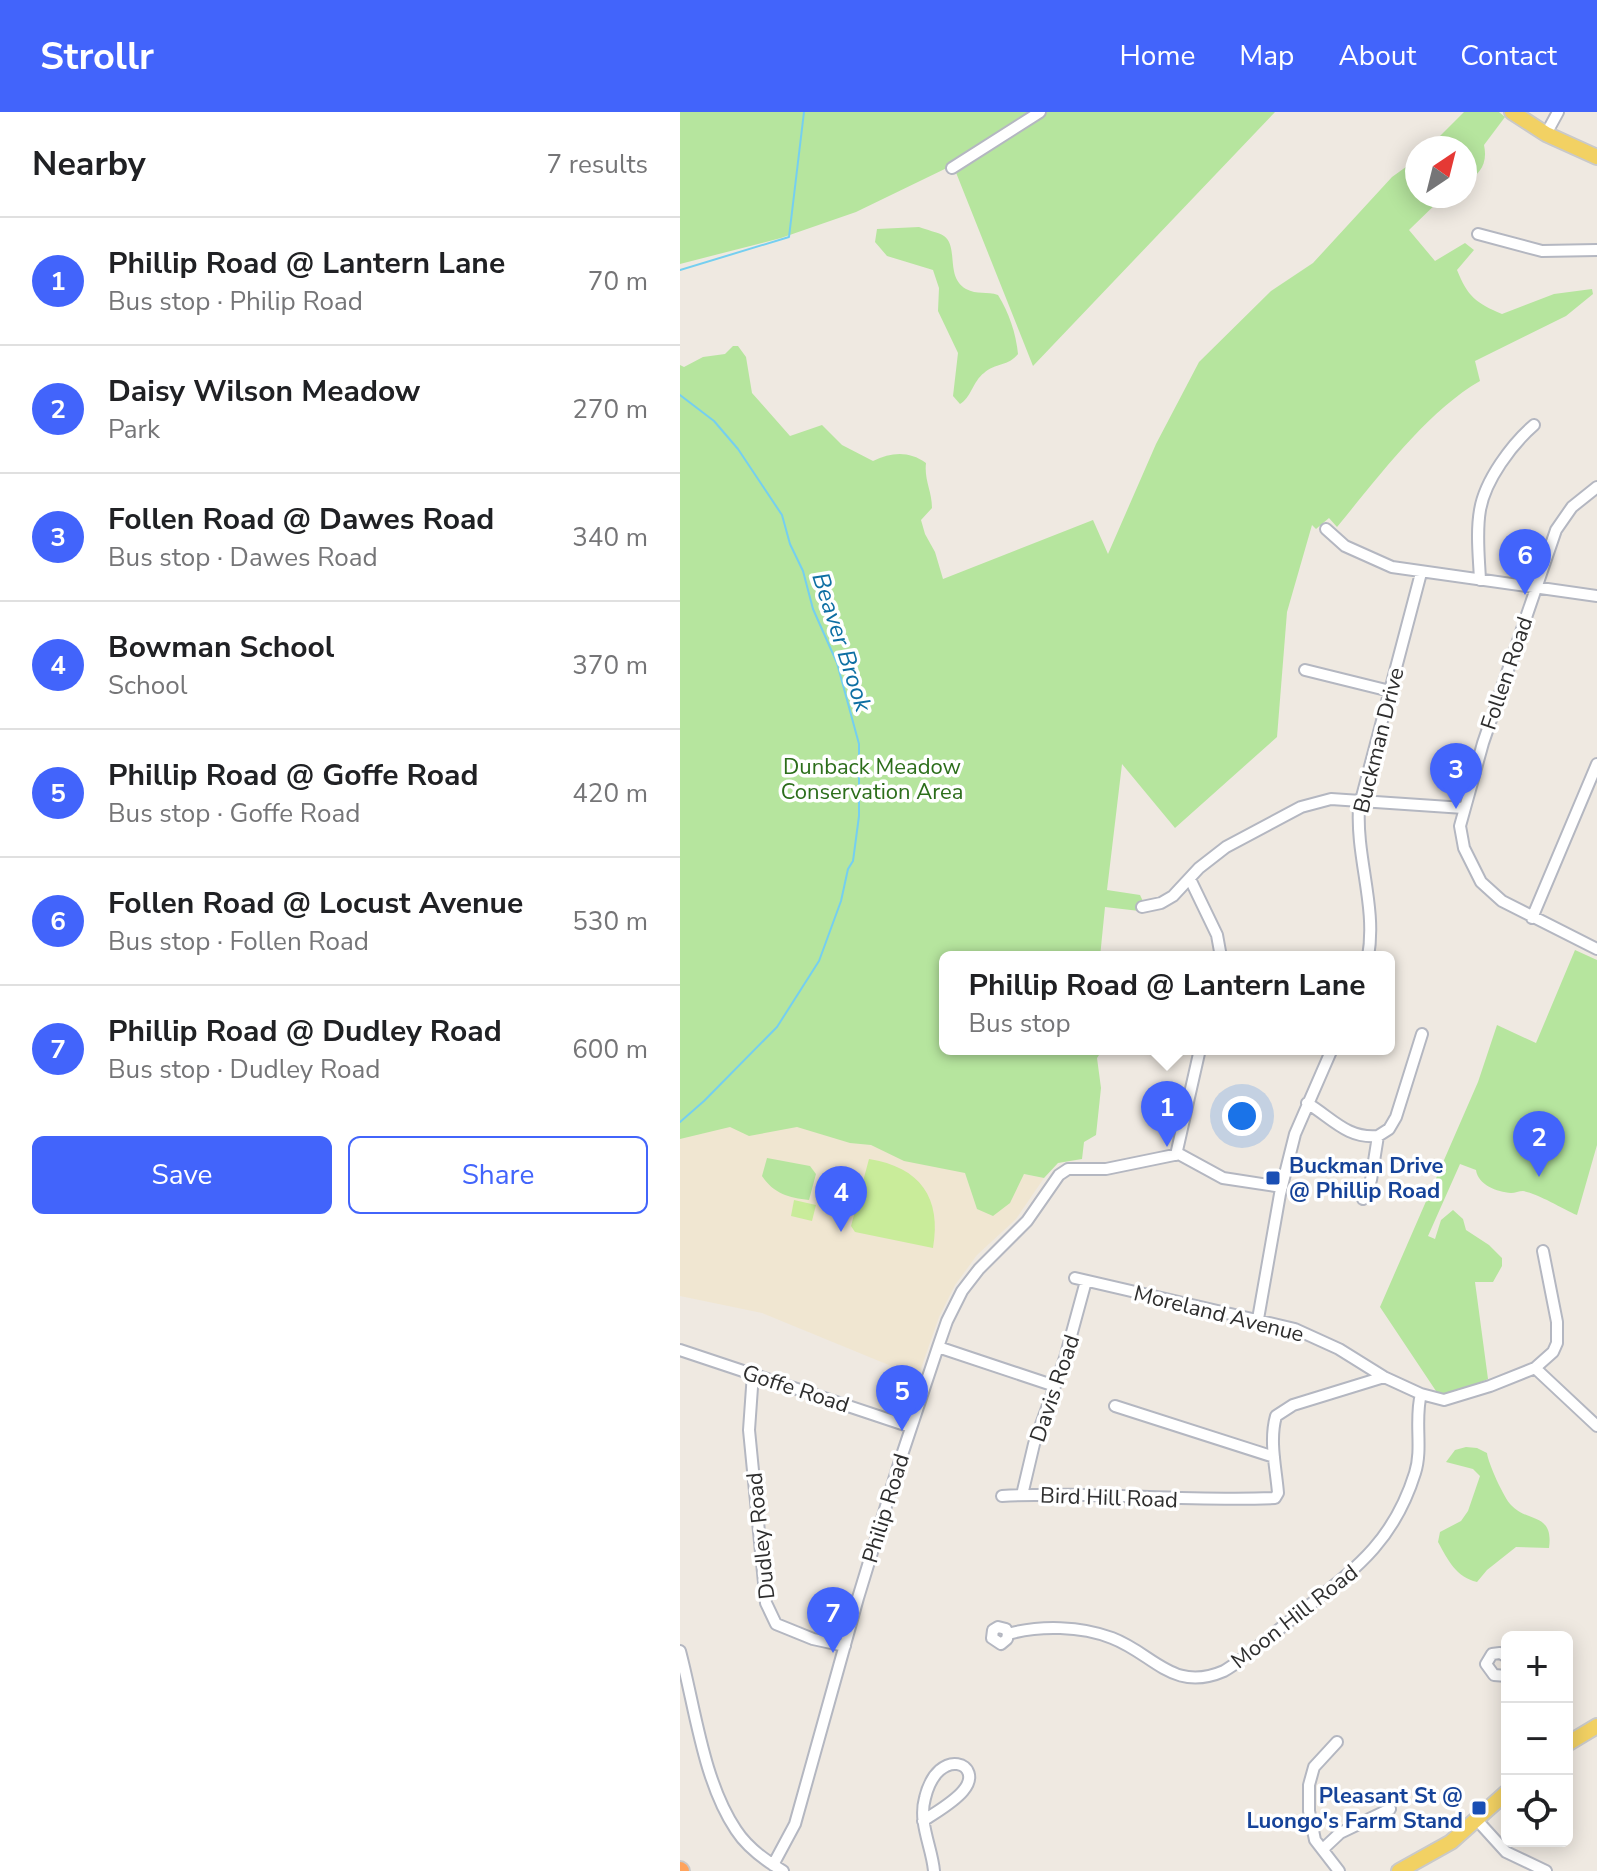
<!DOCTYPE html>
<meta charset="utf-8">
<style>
body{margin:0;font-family:"Nunito Sans",sans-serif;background:#f6f6f6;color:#202124}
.controls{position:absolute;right:24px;bottom:24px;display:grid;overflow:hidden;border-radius:12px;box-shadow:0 4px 20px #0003}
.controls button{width:72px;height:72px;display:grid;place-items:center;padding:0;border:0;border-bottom:2px solid #e0e0e0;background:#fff;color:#202124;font:40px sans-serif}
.compass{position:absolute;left:725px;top:24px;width:72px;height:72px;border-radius:50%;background:#fff;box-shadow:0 4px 20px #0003;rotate:35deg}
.you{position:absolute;left:562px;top:1004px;width:28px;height:28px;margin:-20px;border:6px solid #fff;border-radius:50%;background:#1a73e8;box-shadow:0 0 0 12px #1a73e833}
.badge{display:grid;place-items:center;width:52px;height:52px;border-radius:50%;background:#4264fb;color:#fff;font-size:26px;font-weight:700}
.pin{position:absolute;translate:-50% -66px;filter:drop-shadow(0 2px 4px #0008)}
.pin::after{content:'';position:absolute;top:42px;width:28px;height:24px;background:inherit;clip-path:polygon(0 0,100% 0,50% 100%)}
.popup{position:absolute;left:259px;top:839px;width:456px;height:104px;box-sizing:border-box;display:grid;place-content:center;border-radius:12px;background:#fff;filter:drop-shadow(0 2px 6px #0005);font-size:26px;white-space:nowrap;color:#757577}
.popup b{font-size:30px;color:#202124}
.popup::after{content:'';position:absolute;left:50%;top:100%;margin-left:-16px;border:16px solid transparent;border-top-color:#fff}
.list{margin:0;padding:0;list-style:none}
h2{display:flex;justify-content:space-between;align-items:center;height:104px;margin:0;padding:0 32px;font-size:34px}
h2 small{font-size:26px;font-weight:400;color:#757577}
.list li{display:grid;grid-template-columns:52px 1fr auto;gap:24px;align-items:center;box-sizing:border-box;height:128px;padding:0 32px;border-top:2px solid #e0e0e0}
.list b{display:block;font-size:30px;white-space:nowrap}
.list p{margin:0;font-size:26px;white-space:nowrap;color:#757577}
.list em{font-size:26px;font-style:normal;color:#757577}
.actions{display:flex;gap:16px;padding:24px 32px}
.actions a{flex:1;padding:18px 0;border:2px solid #4264fb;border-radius:12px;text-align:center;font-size:28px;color:#4264fb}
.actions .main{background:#4264fb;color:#fff}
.icon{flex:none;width:44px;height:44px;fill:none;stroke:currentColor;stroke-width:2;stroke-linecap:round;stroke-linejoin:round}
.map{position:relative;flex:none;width:917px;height:1759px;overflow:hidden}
header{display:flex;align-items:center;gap:48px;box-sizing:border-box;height:112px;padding:0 40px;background:#4264fb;color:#fff}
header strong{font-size:38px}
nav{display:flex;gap:44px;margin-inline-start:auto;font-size:28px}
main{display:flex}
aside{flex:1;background:#fff}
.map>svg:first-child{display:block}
.education{fill:#f0e6d1}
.green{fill:#b6e59e}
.pitch{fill:#c9ec9a}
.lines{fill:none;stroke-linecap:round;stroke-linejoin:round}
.stream{stroke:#75cff0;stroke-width:2}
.minor-casing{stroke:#b4b7c1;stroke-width:14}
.major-casing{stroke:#c9c9c9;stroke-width:18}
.highway-casing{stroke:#c9c9c9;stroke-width:20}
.minor{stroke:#fff;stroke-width:10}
.major{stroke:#f2d163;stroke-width:14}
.highway{stroke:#ffa35c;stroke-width:16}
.transit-dot{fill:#1a4fb4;stroke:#fff;stroke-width:3}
.labels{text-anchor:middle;stroke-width:7;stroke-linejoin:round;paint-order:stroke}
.street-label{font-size:22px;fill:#2e2e2e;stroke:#fff}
.park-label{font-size:22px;fill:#2c6e1b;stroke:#fff}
.transit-label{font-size:22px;font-weight:bold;fill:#164399;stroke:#fff;text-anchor:start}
.water-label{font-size:24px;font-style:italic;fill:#0d6fa3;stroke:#fff}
</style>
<header>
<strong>Strollr</strong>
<nav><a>Home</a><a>Map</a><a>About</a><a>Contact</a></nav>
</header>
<main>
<aside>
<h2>Nearby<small>7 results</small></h2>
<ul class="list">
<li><span class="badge">1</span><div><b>Phillip Road @ Lantern Lane</b><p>Bus stop · Philip Road</p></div><em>70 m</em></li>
<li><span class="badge">2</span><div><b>Daisy Wilson Meadow</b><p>Park</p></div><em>270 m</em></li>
<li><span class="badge">3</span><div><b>Follen Road @ Dawes Road</b><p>Bus stop · Dawes Road</p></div><em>340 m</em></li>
<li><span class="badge">4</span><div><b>Bowman School</b><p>School</p></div><em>370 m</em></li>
<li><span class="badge">5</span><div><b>Phillip Road @ Goffe Road</b><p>Bus stop · Goffe Road</p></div><em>420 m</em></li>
<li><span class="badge">6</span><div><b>Follen Road @ Locust Avenue</b><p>Bus stop · Follen Road</p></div><em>530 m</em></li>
<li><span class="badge">7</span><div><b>Phillip Road @ Dudley Road</b><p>Bus stop · Dudley Road</p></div><em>600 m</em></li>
</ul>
<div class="actions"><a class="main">Save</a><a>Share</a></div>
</aside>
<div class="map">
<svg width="917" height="1759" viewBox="0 0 917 1759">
<rect width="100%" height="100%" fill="#efe9e1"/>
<path class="education" d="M0,980l264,66 100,20 -28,41 -39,36 -22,30 -16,32 -21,60 -156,-64 -82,-17z"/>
<path class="green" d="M0,0h595l-242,254 -80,-201 -97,47 -75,26 -101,26z
M784,0h35l6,5 -21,28c4,19 -4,29 -19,39v-36h-37z
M737,47v37h27l-35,34 26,31 30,-18 9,7 -17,20c11,27 19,33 45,44l52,-20 38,-5 1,5 -27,22 -91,45 5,20c-53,30 -104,99 -143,146l-8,-9 -13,11 -4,-4 -25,87 -10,125 -102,91 -53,-64 -15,126 33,5 8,17 -43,-5 -5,50h-155v92h158l-6,9 4,30 -5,47 -12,7 -2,17 -24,4 -14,15 -20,-4 -14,29 -17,13 -16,-7 -12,-36 -61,-12 -33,-16 -21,-2 -53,-16 -48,9 -19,-9 -50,12v-774l4,2 19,-10 22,-3 8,-8h5l8,11 6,36 38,43 32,-11 20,20 31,16c19,-9 36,-10 53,2 -2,17 6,28 6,45l-11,12 4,14 10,18 8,27 150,-59 15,34 48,-110 43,-82 72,-71 42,-28 79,-86z
M239,115c7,3 19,5 25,9 15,11 1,41 22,53 11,6 21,2 32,6 11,18 18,38 20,59 -9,12 -23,9 -34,19 -11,8 -13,25 -24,31l-7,-8 5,-43 -20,-42 1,-23 -6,-18 -46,-14 -12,-14 2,-13z
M895,838l22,10v185l-20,70c-14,-6 -40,-22 -54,-24 -4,0 -8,2 -12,2 -14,-1 -33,-8 -35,-23l-16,-6 -32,72 7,3 6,-19 12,-10 10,9 3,11 23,15 13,13v8l-9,16h-18l13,97 -33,14 -17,1 -58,-87 98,-225 19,-57 39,18z
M87,1046l43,8 6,8 -7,26c-20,-2 -36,-7 -47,-24z
M786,1335l11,1 10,5c1,10 17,45 24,52 16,18 43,7 38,43l-33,-1 -29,23 -10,12c-21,-5 -29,-22 -39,-40l2,-10 21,-11 7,-10 12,-35 -7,-7 -27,-7 9,-12z"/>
<path class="pitch" d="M189,1047c51,8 73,39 64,89l-78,-16 -4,-6z
M114,1088l22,5 -4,16 -21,-5z"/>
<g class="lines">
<path class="stream" d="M0,158l109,-33 15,-125
M0,283l34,26 24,28 44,66 8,29 13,27 10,38 24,54 22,81v72l-6,45 -5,8 -7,32 -22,60 -42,66 -73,74 -24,21"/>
<defs>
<path id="minor" d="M866,22l12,-22
M272,56l88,-56
M798,122l64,17 55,-1
M917,375l-25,20 -16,23 -73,213 -23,83 4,22 17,34 21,19 95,48
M646,417l19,17 47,21 205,29
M800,468c-1,-23 -4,-47 0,-70 5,-30 32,-66 54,-85
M625,558l85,21
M510,767l27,56 4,22
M462,795l19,-4 12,-7 26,-28 27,-21 75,-40 30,-8 133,9
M852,806l65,-154
M688,845c9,-50 -12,-99 -9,-149l62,-235
M627,991c25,15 40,36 71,33l-7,44 -8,19
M698,1024l11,-7 7,-12 26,-83
M496,1043l24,-106
M395,1166l220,51 44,20 45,28 37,17 23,6 46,-14 45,-18 18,-16 4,-9v-21l-14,-71
M578,1207l22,-125 15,-60 37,-85
M258,1235l117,39
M0,1238l231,77
M855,1256l62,58
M73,1261l-4,57 17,173 10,21 37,15 32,7
M435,1294l159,51
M342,1383l12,-51 31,-86 21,-77
M322,1384c91,-5 181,6 273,2l3,-5c-2,-25 -9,-52 -2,-77l17,-11 91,-28
M328,1522l-1,5 -6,5 -9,-6 1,-8 5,-3 8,2 2,5c32,-9 73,-8 104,4 42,16 61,55 112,33 24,-14 46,-35 68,-52 57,-46 100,-72 123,-146 8,-25 -1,-53 6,-79
M0,1539c15,56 23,130 56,179 11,17 30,31 47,41
M827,1545l-7,-4 -8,1 -6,10 8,11 13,1
M657,1630l-23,25 -5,18v26l6,29 24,31
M796,1707l30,33 40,19
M243,1709c13,-9 30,-18 40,-30 23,-27 -25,-47 -38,7 -7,25 7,49 9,73
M643,1737l17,-16 50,-24
M93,1753l22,-41 63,-226 39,-128 41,-123 9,-26 15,-30 17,-22 48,-48 32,-46 9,-6h38l73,-15 44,24 59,9"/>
<path id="major" d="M832,0l34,22 51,23
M887,1632l30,-18
M719,1759l52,-29 56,-50"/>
<path id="highway" d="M0,1758l1,1"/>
</defs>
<use href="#minor" class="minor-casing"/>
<use href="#major" class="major-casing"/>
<use href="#highway" class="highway-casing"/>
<use href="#minor" class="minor"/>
<use href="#major" class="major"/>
<use href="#highway" class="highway"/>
</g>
<g class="transit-dot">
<rect x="585" y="1058" width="16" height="16" rx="4"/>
<rect x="791" y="1688" width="16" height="16" rx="4"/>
</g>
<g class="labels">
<g class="street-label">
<text transform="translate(826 561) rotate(-71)" y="8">Follen Road</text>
<text transform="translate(698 628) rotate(-76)" y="8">Buckman Drive</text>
<text transform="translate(539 1201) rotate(14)" y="8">Moreland Avenue</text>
<text transform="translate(116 1276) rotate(18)" y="8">Goffe Road</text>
<text transform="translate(374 1276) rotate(-71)" y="8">Davis Road</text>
<text transform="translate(429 1385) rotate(2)" y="8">Bird Hill Road</text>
<text transform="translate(205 1396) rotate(-73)" y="8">Philip Road</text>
<text transform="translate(80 1424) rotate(-96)" y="8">Dudley Road</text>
<text transform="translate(614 1504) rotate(-38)" y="8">Moon Hill Road</text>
</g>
<g class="park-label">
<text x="192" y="662">Dunback Meadow<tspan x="192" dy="25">Conservation Area</tspan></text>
</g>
<g class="transit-label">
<text x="609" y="1061">Buckman Drive<tspan x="609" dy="25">@ Phillip Road</tspan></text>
<text x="783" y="1691" text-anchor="end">Pleasant St @<tspan x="783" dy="25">Luongo's Farm Stand</tspan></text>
</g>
<g class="water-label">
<text transform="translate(162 530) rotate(72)" y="8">Beaver Brook</text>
</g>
</g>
</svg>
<div class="controls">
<button>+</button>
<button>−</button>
<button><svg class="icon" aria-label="locate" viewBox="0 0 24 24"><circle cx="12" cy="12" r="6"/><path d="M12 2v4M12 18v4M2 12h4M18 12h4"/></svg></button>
</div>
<svg class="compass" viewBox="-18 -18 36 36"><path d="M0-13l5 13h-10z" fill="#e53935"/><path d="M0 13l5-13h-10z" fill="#757577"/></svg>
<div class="you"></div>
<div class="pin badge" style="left:487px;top:1035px">1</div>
<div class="popup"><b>Phillip Road @ Lantern Lane</b>Bus stop</div>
<div class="pin badge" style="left:859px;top:1065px">2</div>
<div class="pin badge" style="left:776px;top:697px">3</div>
<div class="pin badge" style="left:161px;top:1120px">4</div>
<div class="pin badge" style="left:222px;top:1319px">5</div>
<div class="pin badge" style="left:845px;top:483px">6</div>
<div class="pin badge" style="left:153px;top:1541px">7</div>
</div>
</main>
